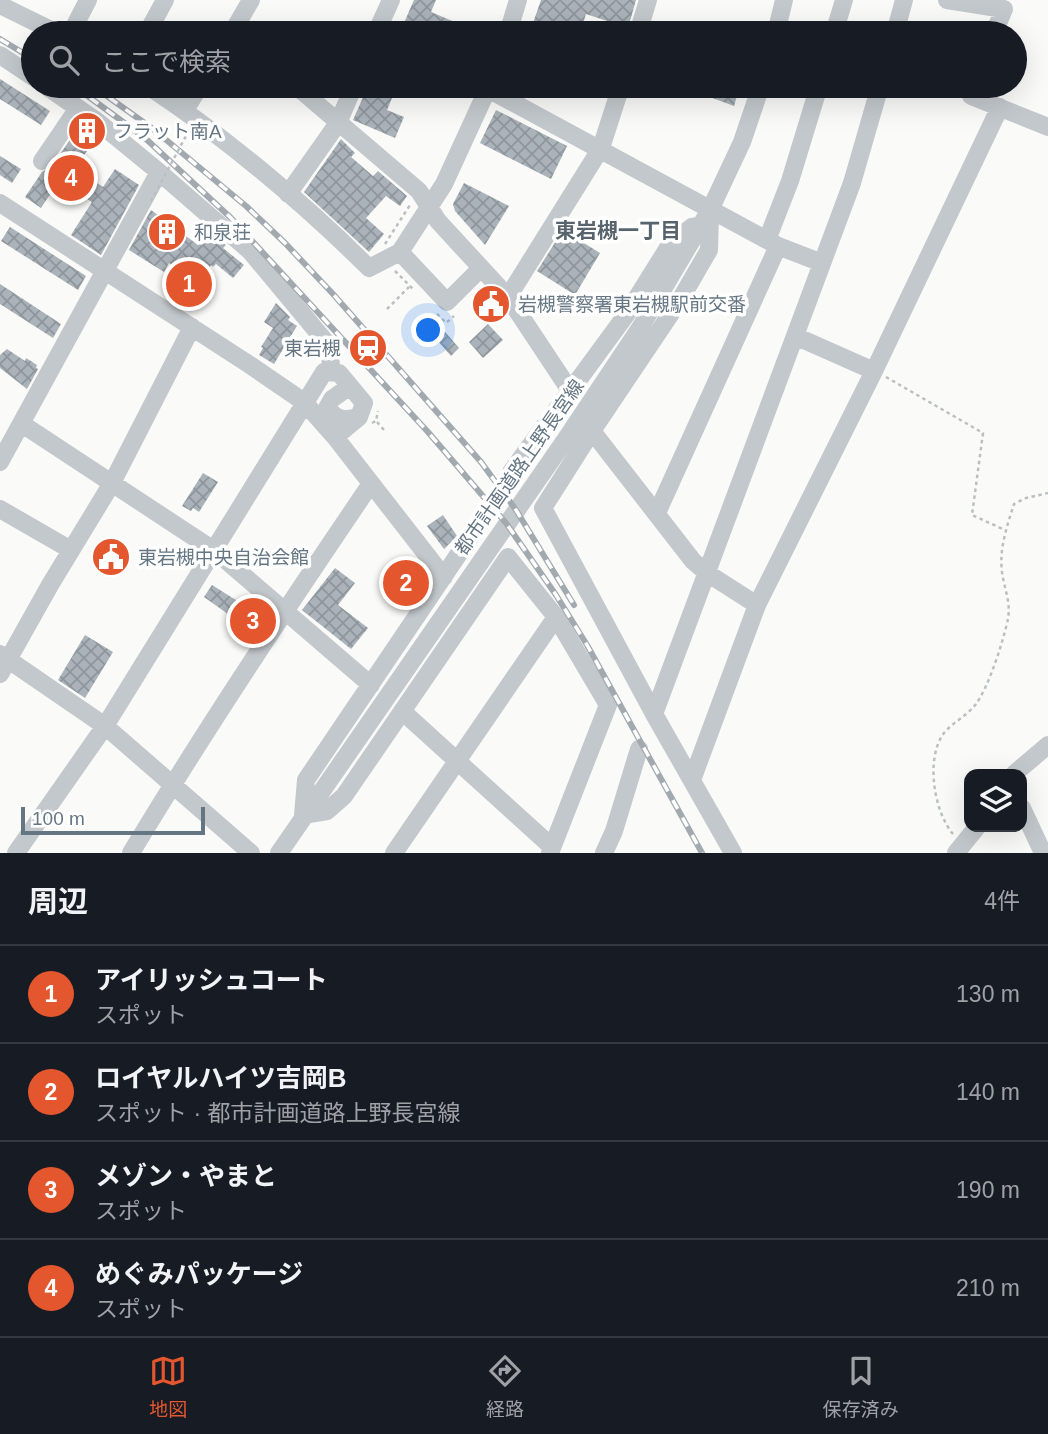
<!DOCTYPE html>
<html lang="ja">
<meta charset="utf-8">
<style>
body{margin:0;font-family:Arial,"Noto Sans JP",sans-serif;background:#20242c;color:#f1f3f6}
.controls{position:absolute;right:21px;bottom:21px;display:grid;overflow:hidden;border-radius:14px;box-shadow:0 7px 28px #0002}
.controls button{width:63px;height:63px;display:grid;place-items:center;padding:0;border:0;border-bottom:2px solid #363941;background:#171b24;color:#f1f3f6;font:35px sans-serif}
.scale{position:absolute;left:21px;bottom:18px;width:184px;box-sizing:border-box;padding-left:7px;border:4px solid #657683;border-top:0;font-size:19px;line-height:24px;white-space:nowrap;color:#657683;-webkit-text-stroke:5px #fff;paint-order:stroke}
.you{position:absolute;left:429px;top:331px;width:24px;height:24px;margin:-18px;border:5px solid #fff;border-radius:50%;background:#1a73e8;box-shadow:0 0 0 10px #1a73e833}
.badge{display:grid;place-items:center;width:46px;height:46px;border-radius:50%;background:#e4572e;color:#fff;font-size:23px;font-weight:700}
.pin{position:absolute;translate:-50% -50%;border:4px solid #fff;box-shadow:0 2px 7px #0006}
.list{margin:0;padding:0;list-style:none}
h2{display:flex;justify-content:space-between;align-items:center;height:91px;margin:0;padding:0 28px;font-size:30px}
h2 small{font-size:23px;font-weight:400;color:#9ea1a6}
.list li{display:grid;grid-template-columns:46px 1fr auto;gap:21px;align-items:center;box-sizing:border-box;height:98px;padding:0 28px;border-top:2px solid #363941}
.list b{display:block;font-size:26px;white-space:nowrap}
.list p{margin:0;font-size:23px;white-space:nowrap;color:#9ea1a6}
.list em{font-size:23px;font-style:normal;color:#9ea1a6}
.icon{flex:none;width:38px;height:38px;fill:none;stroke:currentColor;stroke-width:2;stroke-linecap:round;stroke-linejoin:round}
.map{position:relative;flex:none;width:1048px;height:853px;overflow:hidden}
.search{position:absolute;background:#171b24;box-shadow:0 7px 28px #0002;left:21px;right:21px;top:21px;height:77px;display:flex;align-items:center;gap:18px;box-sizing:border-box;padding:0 24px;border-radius:38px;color:#9ea1a6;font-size:26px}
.sheet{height:483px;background:#171b24}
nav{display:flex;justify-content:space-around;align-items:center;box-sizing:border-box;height:98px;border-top:2px solid #363941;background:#171b24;font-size:19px;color:#9ea1a6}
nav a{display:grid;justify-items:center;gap:4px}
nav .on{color:#e4572e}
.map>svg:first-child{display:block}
.building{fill:url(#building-cross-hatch)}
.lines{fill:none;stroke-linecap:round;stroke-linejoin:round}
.path{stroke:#bbbfc2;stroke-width:2.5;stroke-dasharray:3.5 3.5;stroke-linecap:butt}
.minor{stroke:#c3c8cc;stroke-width:18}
.rail-casing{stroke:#a2aab0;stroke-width:6}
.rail{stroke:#fff;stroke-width:3.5;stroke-dasharray:10;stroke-linecap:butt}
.path-bridge{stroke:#bbbfc2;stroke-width:2.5;stroke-dasharray:3.5 3.5;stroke-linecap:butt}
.labels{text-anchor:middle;stroke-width:7;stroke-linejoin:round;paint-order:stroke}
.poi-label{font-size:19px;fill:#657683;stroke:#fff;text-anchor:start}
.street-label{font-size:19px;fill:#657683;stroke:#fff}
.neighbourhood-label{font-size:21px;font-weight:bold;fill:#57646e;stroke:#fff}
</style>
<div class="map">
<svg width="1048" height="853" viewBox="0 0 1048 853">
<defs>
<pattern id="building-cross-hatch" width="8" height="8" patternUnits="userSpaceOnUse" patternTransform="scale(1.75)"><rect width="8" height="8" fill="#aab3b9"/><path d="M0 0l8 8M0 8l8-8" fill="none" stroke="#8e969c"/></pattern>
</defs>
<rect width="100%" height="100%" fill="#fafaf8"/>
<path class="building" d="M414,0h22l-5,12 50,21h-53l-24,-10z
M541,0h95l-8,28 -42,-14 -6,19h-25l-23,-7z
M0,79l50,32 -9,14 -41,-26z
M368,86h29l-10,24 17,7 -9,21 -42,-18z
M680,86h60l-6,20z
M496,110l71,36 -16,33 -71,-36z
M81,124l17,13 -24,31 29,19 12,-18 24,16 -38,70 -30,-20 21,-33 -33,-21 -18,27 -16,-11 17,-25 9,-5z
M341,139l14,14 -4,4 22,19 5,-5 29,25 -7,10 -14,-10 -20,22 18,16 -15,18 -65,-60z
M0,156l21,13 -9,14 -12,-8z
M464,183l45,23 -24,39 -30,-34 -2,-7z
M151,210l47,35 2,-2 2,2 3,-3 3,2 7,-8 11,9 -3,3 21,17 -11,13 -17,-14 -3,3 -2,-2 -24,37 -13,-8 12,-19 -17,-12 -5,9 -35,-22z
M10,227l76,49 -8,14 -77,-49z
M563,230l37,23 -25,42 -38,-24z
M0,284l61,40 -8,14 -53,-34z
M276,303l14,14 -2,3 9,6 -23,38 -15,-9 4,-7 -2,-1 12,-19 -9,-6z
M434,315l8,9 -2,2 19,22 -8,8 -28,-32z
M488,324l15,16 -20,18 -14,-16z
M7,349l18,12 1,-3 11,7 -1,3 2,1 -11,20 -27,-21v-13z
M203,473l15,9 -19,30 -6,-4 -2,3 -9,-5z
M443,515l14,21 -13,13 -17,-23z
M103,544l25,16 -8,12 -25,-17z
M395,562l30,22 -11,16 -31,-21z
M335,568l20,15 -17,22 30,23 -17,21 -49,-39z
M212,585l54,34 -10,15 -52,-37z
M85,635l28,17 -28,46 -27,-18z"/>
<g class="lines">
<path class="path" d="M385,244l25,-39
M395,271l18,18
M387,309l22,-22
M437,314l9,9 8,-7
M886,377l97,56 -11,82 33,15
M377,422l7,8
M372,423l4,-2 2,-10
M953,834c-19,-22 -28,-76 -9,-101 9,-11 23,-17 32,-29 13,-18 27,-62 32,-85 3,-17 -4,-31 -6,-47 -3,-23 5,-46 12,-68l12,-6 22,-5"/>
<path class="minor" d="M947,0l57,9 -10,24
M0,5l57,28
M71,33l17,-33
M147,33l18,-33
M232,33l19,-33
M376,33l15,-33
M508,33l10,-33
M638,33l10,-33
M776,33l8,-33
M834,33l10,-33
M895,33l9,-33
M0,55l33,22
M148,86c77,51 156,117 221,182l31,-16 44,-68 45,-98
M296,86l123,105 19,30 70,76 63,95
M975,86l-4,10 77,31
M488,89l290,157 44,17
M185,110l15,-24
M42,161l36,-53
M159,172l91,79 80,96 1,24
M288,194l50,-71 16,-37
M0,203l250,162 54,37 31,35 109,140
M710,212l-1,38 -29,50 -88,131 -49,77 111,206 79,139
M767,240l23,-59 29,-95
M400,252l47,50 34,-34
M508,297l93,-149 20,-62
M795,336l79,35
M350,386l-18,13 -5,9c10,12 17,13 32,9
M22,424l193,127 156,134
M592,431l101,130 14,12 50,32
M0,462l159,-290 -61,-50 -52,-36
M511,472l115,-157 45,-72 21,-16 6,-1
M0,509l71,41
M657,513l121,-267
M481,521l-175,259 -3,35 24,-4 17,-15 164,-239 48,60 52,88 -58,148
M0,654l105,72 146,127
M0,674l50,-89 62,-102 80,-156
M402,711l150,136
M654,714l198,-531 28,-97
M1014,774l34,-29
M692,780l65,-175 117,-234 126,-264
M1022,808l21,45
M16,853l89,-127 219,-354 15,1 25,30 -5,14 -24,20
M131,853c75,-125 157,-247 239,-368
M279,853l287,-414 74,-111 71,-120 31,-66 19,-56
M394,853l162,-236
M604,853l10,-22 25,-82
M956,853l21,-26"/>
<defs>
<path id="rail" d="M0,39l33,20
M74,86l71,52 86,80 197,214 78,91 50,72 31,50 115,208
M93,86l60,43 93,77 39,37 48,51 148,168 35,48 58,95"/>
</defs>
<use href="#rail" class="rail-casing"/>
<use href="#rail" class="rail"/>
<path class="path-bridge" d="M151,201l42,-78"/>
</g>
<defs>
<symbol id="building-disc" viewBox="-11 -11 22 22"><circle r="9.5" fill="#e4572e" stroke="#fff"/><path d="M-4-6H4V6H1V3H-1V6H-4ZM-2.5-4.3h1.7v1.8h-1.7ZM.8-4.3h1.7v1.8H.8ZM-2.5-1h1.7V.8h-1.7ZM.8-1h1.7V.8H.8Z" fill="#fff"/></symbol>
<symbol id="civic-disc" viewBox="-11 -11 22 22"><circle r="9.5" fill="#e4572e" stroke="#fff"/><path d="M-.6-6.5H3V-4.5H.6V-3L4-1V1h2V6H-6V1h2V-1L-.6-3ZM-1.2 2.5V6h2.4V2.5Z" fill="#fff"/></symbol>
<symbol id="station-disc" viewBox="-11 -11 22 22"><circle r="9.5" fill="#e4572e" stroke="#fff"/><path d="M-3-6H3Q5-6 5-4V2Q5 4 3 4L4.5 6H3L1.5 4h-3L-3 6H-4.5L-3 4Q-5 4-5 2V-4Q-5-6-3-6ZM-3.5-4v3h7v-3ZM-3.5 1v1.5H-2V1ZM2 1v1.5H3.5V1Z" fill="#fff"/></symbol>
</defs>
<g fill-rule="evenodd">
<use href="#building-disc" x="65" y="109" width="44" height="44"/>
<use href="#building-disc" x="145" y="210" width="44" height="44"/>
<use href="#civic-disc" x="469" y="282" width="44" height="44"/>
<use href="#station-disc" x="346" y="326" width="44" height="44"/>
<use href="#civic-disc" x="89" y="535" width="44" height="44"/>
</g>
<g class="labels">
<g class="poi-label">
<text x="114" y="138">フラット南A</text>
<text x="194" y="239">和泉荘</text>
<text x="518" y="311">岩槻警察署東岩槻駅前交番</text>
<text x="341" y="355" text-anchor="end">東岩槻</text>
<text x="138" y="564">東岩槻中央自治会館</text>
</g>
<g class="street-label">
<text transform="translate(519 467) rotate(-55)" y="7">都市計画道路上野長宮線</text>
</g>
<g class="neighbourhood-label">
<text x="618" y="238">東岩槻一丁目</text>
</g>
</g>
</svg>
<div class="controls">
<button><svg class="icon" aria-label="layers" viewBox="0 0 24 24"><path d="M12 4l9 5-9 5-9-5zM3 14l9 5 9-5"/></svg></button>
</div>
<div class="scale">100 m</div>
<div class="you"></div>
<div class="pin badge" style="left:189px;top:284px">1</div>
<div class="pin badge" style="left:406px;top:583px">2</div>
<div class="pin badge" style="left:253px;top:621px">3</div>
<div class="pin badge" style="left:71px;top:178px">4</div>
<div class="search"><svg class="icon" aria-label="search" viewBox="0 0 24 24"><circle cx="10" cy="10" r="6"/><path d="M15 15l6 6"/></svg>ここで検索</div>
</div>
<section class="sheet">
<h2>周辺<small>4件</small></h2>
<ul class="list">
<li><span class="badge">1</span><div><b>アイリッシュコート</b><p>スポット</p></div><em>130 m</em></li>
<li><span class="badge">2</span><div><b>ロイヤルハイツ吉岡B</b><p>スポット · 都市計画道路上野長宮線</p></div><em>140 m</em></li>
<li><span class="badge">3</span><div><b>メゾン・やまと</b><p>スポット</p></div><em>190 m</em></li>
<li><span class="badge">4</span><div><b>めぐみパッケージ</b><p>スポット</p></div><em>210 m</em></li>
</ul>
</section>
<nav>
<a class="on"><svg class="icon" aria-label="map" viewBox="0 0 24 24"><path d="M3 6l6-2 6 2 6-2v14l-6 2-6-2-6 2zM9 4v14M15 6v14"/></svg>地図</a>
<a><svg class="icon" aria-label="directions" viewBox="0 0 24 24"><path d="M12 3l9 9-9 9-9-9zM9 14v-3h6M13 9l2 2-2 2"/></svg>経路</a>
<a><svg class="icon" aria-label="saved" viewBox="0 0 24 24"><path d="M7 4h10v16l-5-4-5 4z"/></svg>保存済み</a>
</nav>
